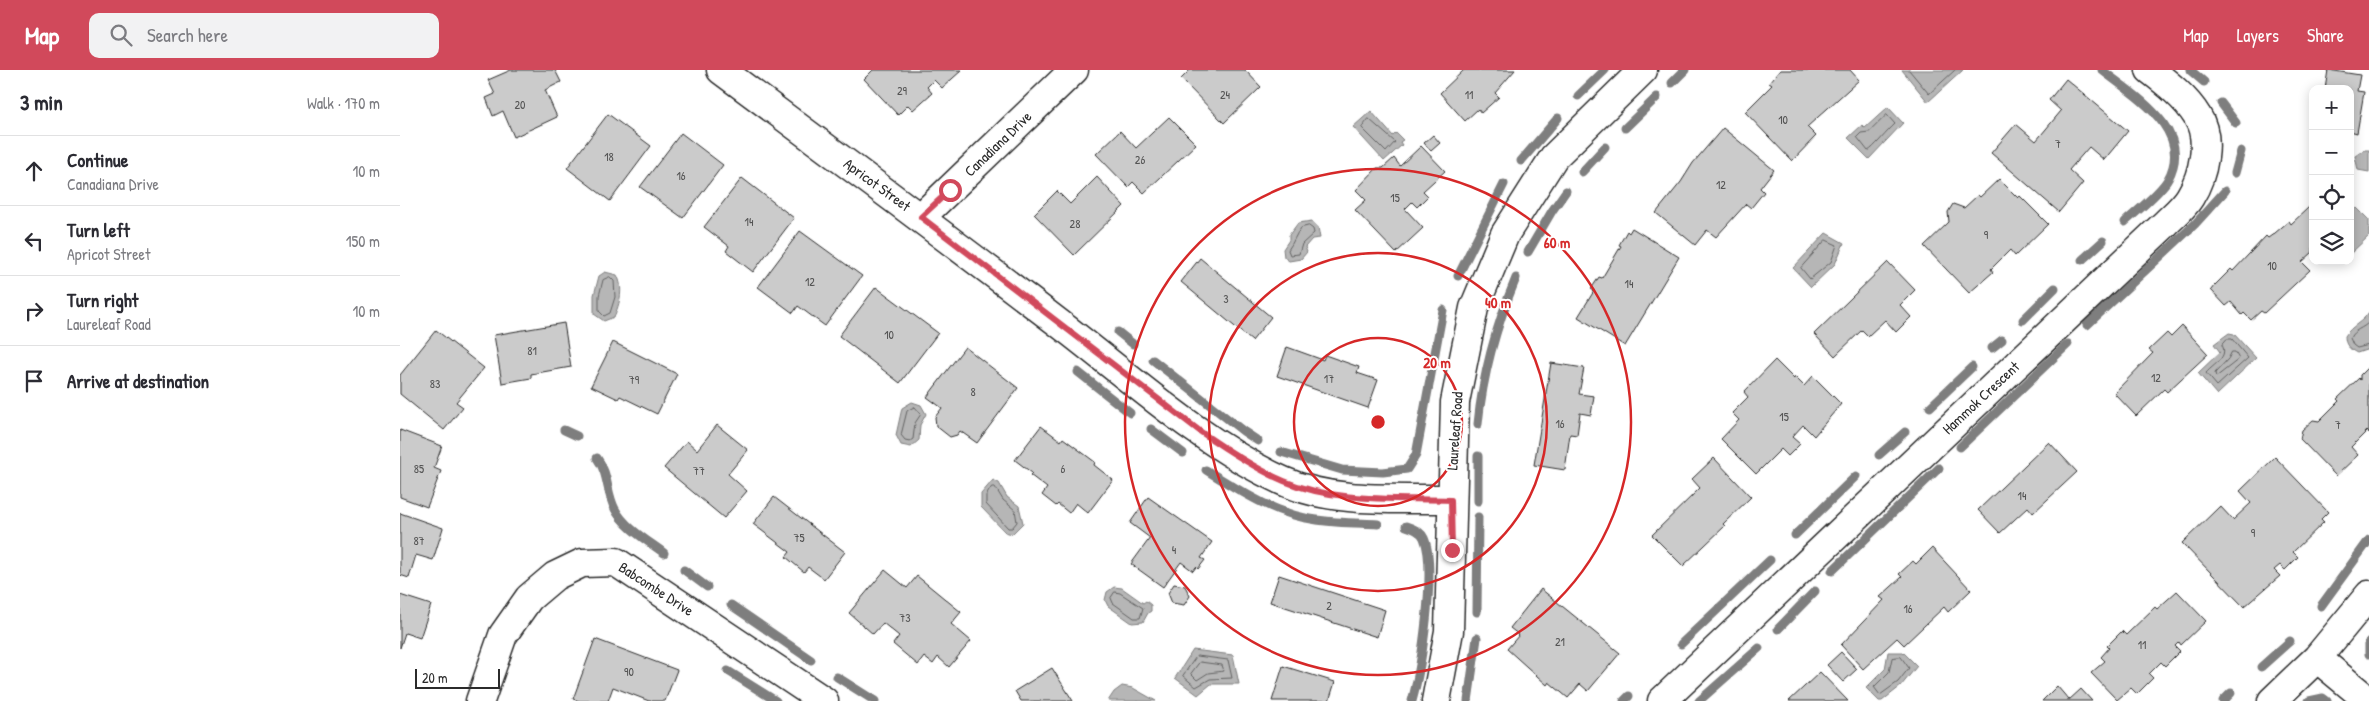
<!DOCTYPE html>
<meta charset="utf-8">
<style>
body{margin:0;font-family:"Patrick Hand",sans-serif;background:#f2f2f3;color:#2b2b33}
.controls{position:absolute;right:15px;top:15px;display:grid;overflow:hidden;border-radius:10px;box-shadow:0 2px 12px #0003}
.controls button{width:45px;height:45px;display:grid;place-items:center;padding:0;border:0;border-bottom:1px solid #e1e1e2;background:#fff;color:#2b2b33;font:25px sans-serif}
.scale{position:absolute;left:15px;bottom:12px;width:85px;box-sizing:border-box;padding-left:5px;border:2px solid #2b2b2b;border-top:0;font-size:14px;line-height:18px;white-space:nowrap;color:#2b2b2b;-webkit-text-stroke:4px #fff;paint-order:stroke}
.stop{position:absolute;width:15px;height:15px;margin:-11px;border:4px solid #d1495b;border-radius:50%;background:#fff}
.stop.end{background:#d1495b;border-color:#fff;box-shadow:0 1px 5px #0008}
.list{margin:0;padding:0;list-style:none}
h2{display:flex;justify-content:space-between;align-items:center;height:65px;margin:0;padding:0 20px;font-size:21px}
h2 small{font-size:16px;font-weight:400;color:#7c7c81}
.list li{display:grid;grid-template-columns:32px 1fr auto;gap:15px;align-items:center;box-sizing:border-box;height:70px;padding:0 20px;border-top:1px solid #e1e1e2}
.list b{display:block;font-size:19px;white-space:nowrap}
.list p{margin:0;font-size:16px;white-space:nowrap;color:#7c7c81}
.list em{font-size:16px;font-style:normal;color:#7c7c81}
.icon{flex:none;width:28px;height:28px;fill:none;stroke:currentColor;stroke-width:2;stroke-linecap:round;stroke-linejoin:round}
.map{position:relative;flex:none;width:1969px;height:631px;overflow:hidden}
header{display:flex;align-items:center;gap:30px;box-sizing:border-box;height:70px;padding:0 25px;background:#d1495b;color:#fff}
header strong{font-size:24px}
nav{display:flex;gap:28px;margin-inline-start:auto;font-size:18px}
.search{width:350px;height:45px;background:#f2f2f3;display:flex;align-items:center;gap:12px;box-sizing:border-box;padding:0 18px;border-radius:10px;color:#7c7c81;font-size:19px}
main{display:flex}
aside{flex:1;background:#fff}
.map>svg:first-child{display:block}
.water{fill:#b6b6b6;stroke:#7e7e7e}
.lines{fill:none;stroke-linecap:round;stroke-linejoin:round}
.shore{stroke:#636363;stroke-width:1}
.stream{stroke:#7e7e7e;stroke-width:9}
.building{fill:#cbcbcb;stroke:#2b2b2b}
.minor-casing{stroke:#2b2b2b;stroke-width:31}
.minor{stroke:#fff;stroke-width:28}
.route{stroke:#d1495b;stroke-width:6}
.ring{fill:none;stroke:#d62828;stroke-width:2.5}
.labels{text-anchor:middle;stroke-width:4;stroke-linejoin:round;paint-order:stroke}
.number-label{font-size:12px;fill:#535353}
.street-label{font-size:15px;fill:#2b2b2b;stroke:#fff}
.centre{fill:#d62828;stroke:#fff;stroke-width:2.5}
.ring-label{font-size:15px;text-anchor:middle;font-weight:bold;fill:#d62828;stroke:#fff;stroke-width:4;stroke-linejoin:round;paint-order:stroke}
</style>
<header>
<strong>Map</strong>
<div class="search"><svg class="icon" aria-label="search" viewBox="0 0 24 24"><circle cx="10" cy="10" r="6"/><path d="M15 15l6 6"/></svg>Search here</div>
<nav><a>Map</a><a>Layers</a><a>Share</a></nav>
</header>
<main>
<aside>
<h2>3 min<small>Walk · 170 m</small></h2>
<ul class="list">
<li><svg class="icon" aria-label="ahead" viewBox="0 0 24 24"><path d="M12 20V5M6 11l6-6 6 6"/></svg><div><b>Continue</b><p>Canadiana Drive</p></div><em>10 m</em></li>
<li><svg class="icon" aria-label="left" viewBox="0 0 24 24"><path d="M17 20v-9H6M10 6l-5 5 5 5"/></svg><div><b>Turn left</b><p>Apricot Street</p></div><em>150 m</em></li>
<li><svg class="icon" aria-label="right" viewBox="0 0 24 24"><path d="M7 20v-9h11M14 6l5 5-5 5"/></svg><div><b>Turn right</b><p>Laureleaf Road</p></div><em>10 m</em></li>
<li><svg class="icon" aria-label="arrive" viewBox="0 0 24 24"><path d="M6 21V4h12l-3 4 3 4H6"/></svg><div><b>Arrive at destination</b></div></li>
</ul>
</aside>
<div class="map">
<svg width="1969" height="631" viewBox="0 0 1969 631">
<rect width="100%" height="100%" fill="#fff"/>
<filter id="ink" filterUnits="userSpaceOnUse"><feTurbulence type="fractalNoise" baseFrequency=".02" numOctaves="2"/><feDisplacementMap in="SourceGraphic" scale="10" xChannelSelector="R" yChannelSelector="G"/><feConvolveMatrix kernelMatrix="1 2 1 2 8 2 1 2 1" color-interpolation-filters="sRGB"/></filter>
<g filter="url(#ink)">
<path class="water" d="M1502,0h61l-35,32z
M1488,37l15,16 -34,36 -21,-21 14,-13 3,3z
M971,41l22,25 3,-3 7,7 -3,2 2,3 -18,16 -31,-34z
M1964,80h5v22l-11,-2 -3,-14z
M1957,138l12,12v16l-19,18v-40z
M912,151l6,6 2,11 -8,1 -7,8 2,5 -6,7 -12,2 -5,-4 -1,-8 6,-9v-5l9,-12z
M1426,163l18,10 -9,21 -24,23 -18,-19z
M205,202l12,3c7,13 3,28 -3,42l-10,4 -10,-7v-19l5,-19z
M1969,242v37l-12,4c-8,-4 -12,-8 -12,-17 7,-11 17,-13 24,-24z
M1829,263l5,1 22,24 -39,37 -19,-22 22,-21 -6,-8z
M512,332l9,3 5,9 -6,11 -1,15 -8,7 -10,-2 -5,-10 6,-27z
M593,410l6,3 8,14 12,9 4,17 -11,11 -7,-2 -24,-25v-13z
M714,517l8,1 21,15 3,-2 5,4v6l-3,2 -5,9 -11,1 -24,-17 -3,-6 2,-8z
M793,580l40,5 6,29h-28l-13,11 -23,-17z
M1488,582h15l14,14 -16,20 -19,15h-3l-13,-13 19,-19z
M722,616l11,2 23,13h-48l6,-9z"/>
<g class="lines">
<path class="shore" d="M1509,0l20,24 26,-24
M1487,45l8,9c-7,6 -22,25 -27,27l-11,-14 4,-4 8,-1z
M969,49l26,23 -9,10 -24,-24z
M909,156l4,3 1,4 -12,11 -3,10 -9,1 -2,-5c6,-8 7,-15 13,-22z
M1426,170l11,5 -6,17 -21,17 -9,-11z
M210,207l4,4 1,16 -5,16 -6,3 -5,-5v-15l4,-16z
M1969,252c-6,7 -15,7 -19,16l3,7 4,3 12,-3
M1827,269h5l16,19 -31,28 -11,-13c8,-9 23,-16 16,-28z
M1832,282h3l4,7 -23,18 -1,-4 13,-14z
M515,337l6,7 -6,9 -2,16 -3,2 -5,-1 -4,-5 6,-24z
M592,417h3l8,13 12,10 2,12 -5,6h-4l-22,-24v-8z
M715,522l5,1 23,15 -3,10h-6l-21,-15 -2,-5z
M797,586l31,4 4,18 -22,1 -14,8 -13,-11z
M1501,587l8,11 -11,14 -18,13 -6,-8 15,-15 3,-14z
M800,592l22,3 2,6 -16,2 -11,7 -6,-6z"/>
<path class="stream" d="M1702,0c31,25 93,60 66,109 -6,12 -32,33 -43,43
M1790,0l14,12
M1272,13l13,-13
M1178,26l27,-26
M1821,33l15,20
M1225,58l32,-31
M1121,91l37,-43
M1182,102l23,-25
M1835,103l6,-22
M1128,182l24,-41 14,-20
M1682,190l21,-19
M1058,206l46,-92
M1623,250l32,-32
M1687,255l108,-101 30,-33
M718,262l15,12
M1592,278l10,-8
M753,290l90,71 15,10
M678,302l52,41
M1530,337l42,-40
M1078,354c5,-52 18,-98 38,-146
M751,359l32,24
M164,360l13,6
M1560,377l108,-103
M881,382l61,18 41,2 24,-3 9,-14 27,-145
M1479,385l26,-23
M1078,386v45
M197,388c12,16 9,34 18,51 9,18 33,32 49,44
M806,400c34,21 70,45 111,50 20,3 41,3 61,4
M1006,456c7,2 15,5 18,12 13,30 -3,131 -12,163
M1395,465l61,-59
M284,500l23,17
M1432,501l107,-103
M331,535l80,55
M1921,536l48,-66
M1077,542l1,-95
M1378,559l37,-38
M1969,572v12
M1281,574l89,-84
M1861,597l29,-26
M328,601l48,30
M437,607l38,24
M1068,631l9,-63
M1224,631l5,-5
M1299,631l60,-53
M1823,631l8,-8
M1909,631l14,-3 4,3"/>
</g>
<path class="building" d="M111,0h44l6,12 -16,8 12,27 -43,20 -11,-26 -10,5 -7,-18 9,-4 -7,-14z
M473,0h89l-20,18 -8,-8 -7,7 5,6 -19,17 -5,-5 -10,10 -34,-36z
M790,0h55l16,17 -37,36 -43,-44z
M1064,0h51l-20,23 4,4 -18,16 -3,-4 -13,12 -25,-28z
M1380,0h70l9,10 -52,47 9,9 -24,25 -47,-49 27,-27 -3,-2z
M1928,0l32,5 -3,16 7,1 -7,41 -7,-2v-42h-25z
M1666,9l62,52 -24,29 -15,-13 -20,23 14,13 -24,29 -68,-59 25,-29 20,17 25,-30 -12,-11z
M208,44l43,32 -41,55 -43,-33z
M769,47l27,27 -52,49 -11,-11 -5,5 -32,-33 24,-23 16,17z
M1323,58l51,42 -14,18 4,4 -13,16 -5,-4 -30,33 -9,-7 -12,15 -39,-32 25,-31 12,-19z
M281,63l42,32 -40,53 -43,-31z
M1033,65l7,8 -9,8 -7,-8z
M1021,76l24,25 -22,20 5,5 -11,11 -5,-5 -7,7 18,19 -27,25 -41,-43 11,-10 -10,-10 21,-22h6l11,-10 6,8z
M697,107l27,29 -50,49 -40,-41 23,-23 13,13z
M342,108l52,40 -41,54 -27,-21 3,-5 -25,-19z
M1599,109l19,19 2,-2 28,28 -33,32 -5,-6 -19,19 2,3 -24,21 -45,-47 25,-24 -1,-10 5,-8 11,4 14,-13 2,2z
M1909,137l4,4v41l-11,10 8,8 -46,43 -3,-2 -10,9 -7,-7 -2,2 -11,-13 -5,4 -15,-16 3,-4 17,-17 2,2 33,-35 2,2 7,-5 14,-12 2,3z
M1232,158l47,29 -54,89 -47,-29 16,-26 -3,-2 8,-12 3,1 19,-32 -2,-1 8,-14 2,2z
M400,161l62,45 -37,50 -27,-20 -5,7 -35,-26z
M800,188l71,59 -19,24 -71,-59z
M1488,192l27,28 -15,15 11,12 -15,15 -11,-12 -17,16 -6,-6 -27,26 -21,-22z
M476,217l62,46 -38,50 -61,-47z
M164,253l7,44 -40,7v4l-29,5 -8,-48z
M1782,256l26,28 -41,38 -3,-3 -28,27 -22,-23 39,-40 -4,-3 18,-17 4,4z
M36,260l48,38 -28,34 7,5 -19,23 -44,-36v-19z
M213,272l64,32 -20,40 -37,-18 -2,3 -27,-13z
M565,277l53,41 -41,55 -17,-12 -3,4 -7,2 -14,-11 -1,-9 7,-9 -15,-11z
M887,277l36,13 2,-5 34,12 -2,6 21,7 -10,28 -91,-32z
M1375,290l19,19 1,-2 9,9 9,-10 28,28 -27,32 -11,-11 -11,12 8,7 -12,12 -7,-7 -25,25 -35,-35 18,-19 -7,-7 16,-16 -4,-5z
M1151,293l33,5 -5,26 15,2 -3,19 -11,-2 -3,22 -7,-1 -5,36 -31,-5z
M1969,296v67l-2,-2 -16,16 7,8 -22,21 -36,-37 2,-9 11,-10 6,1 20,-20 -2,-2 22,-21 1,2v-5z
M317,355l31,25 -20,24 19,17 -23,27 -60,-50 23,-27 10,9z
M641,356l20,15 2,-3 32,24 -1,3 19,15 -25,33 -12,-10 -7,10 -11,-9 -2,2 -14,-11 5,-7 -17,-13 2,-2 -17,-13z
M0,360l42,16 -8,22 7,3 -14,36 -27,-10z
M1649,372l28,30 -44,41 -5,-6 -28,26 -22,-23z
M1875,387l53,55 -7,7 3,3 -31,30 5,5 -13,13 -5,-5 -6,5 6,6 -36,31 -62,-64 38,-37 13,14 18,-17 -11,-12z
M1314,388l37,39 -28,27 2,2 -42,40 -31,-31 48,-47 -8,-9z
M374,427l71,55 -21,27 -16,-12 -4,5 -18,-15 4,-5 -37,-28z
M748,427l64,45 -11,16 4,2 -7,9 -2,-2 -3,4 -12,-9 -18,25 -32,-23 19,-26 -20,-15z
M0,443l43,15 -10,32 -17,-5 -7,23 -9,-3z
M1532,478l39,42 -23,22 -4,-5 -40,38 -7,-7 -34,31 -22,-24 43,-45 -4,-3 22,-20 -3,-3 14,-13 3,3z
M485,500l22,18 10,-12 44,36 -10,12 20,17 -22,26 -11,-10 -5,7 -9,-7 -6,8 -25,-21 6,-8 -16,-13 -10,11 -24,-21z
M879,505l106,35 -8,27 -107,-35z
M774,514l11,2 5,10 -6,9 -12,-2 -4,-10z
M1141,519l79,64 -32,38 -8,-7 -12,14 -19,-16 -2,3 -40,-36 12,-14 -9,-7z
M1777,521l29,30 -25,24 -2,-3 -4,4 5,5 -15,15 -4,-4 -12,12 4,4 -16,16 -6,-6 -14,12 -26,-27 14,-12 -4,-4 8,-9 -2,-2 15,-15 4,4 29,-28 2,2z
M0,525l31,10 -11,33 -15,-5 -5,15z
M195,569l82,31 -12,31h-16l-36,-14 -5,14h-29l-6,-2z
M1441,582l16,17 -14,13 -16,-17z
M883,596l52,16 -6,19h-57z
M652,598l21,33h-52l-6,-10z
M1420,602l28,29h-59z
M1657,616l12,14 12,-11 11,12h-50z"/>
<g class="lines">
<defs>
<path id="minor" d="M321,0c112,83 224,166 335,251 70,53 147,124 227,160 51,23 114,17 168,18
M521,147l153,-147
M1917,588l52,43
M80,631l23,-66 26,-37 26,-22 27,-13 34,-1 208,139
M1036,631l13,-70 6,-229 19,-94 31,-74 49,-77 89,-87
M1262,631l504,-478c8,-8 18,-16 24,-26 13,-21 22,-58 7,-81 -11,-18 -30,-33 -47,-46
M1872,631l45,-43 52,-63"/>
</defs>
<use href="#minor" class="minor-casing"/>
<use href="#minor" class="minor"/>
</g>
</g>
<g class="lines" filter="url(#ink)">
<path class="route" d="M550,120l-29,27 280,215c26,18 53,36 83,49 51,22 113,17 167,19l1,50"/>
</g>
<g class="ring">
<circle cx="978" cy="352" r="84"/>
<circle cx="978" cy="352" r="169"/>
<circle cx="978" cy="352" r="253"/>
</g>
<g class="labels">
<g class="number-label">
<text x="502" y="25">29</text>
<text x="825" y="29">24</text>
<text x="1069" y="29">11</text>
<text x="120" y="39">20</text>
<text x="1383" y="54">10</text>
<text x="1658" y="78">7</text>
<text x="209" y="91">18</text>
<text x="740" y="94">26</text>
<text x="281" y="110">16</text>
<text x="1321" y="119">12</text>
<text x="995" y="132">15</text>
<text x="349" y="156">14</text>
<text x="675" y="158">28</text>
<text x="1586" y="169">9</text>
<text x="1872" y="200">10</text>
<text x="410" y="216">12</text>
<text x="1229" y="218">14</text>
<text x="826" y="233">3</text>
<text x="489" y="269">10</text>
<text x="132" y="285">81</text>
<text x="1756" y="312">12</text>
<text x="929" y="313">17</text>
<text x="234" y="314">79</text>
<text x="35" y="318">83</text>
<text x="573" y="326">8</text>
<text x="1384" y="351">15</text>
<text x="1160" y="358">16</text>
<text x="1938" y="359">7</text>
<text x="19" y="403">85</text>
<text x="663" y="403">6</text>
<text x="299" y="405">77</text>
<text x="1622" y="430">14</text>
<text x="1853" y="467">9</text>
<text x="399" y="472">75</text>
<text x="19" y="475">87</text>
<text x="774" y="484">4</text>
<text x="929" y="540">2</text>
<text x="1508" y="543">16</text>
<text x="505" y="552">73</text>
<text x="1160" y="576">21</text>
<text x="1742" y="579">11</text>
<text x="229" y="606">90</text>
</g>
<g class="street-label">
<text transform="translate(598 74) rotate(-44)" y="5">Canadiana Drive</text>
<text transform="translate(477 115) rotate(36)" y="5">Apricot Street</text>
<text transform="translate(1581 328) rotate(-43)" y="5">Hammok Crescent</text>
<text transform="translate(1055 361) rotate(-86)" y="5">Laureleaf Road</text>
<text transform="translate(256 519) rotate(33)" y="5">Babcombe Drive</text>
</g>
</g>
<circle cx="978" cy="352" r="8" class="centre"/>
<g class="ring-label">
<text x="1157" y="178">60 m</text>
<text x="1098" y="238">40 m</text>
<text x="1037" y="298">20 m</text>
</g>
</svg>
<div class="controls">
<button>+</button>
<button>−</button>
<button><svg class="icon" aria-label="locate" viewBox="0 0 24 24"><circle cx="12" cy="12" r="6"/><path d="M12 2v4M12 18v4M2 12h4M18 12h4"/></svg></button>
<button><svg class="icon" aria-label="layers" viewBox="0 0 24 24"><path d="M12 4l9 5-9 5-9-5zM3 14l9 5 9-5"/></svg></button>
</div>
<div class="scale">20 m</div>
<div class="stop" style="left:550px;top:120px"></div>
<div class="stop end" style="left:1052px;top:480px"></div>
</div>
</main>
